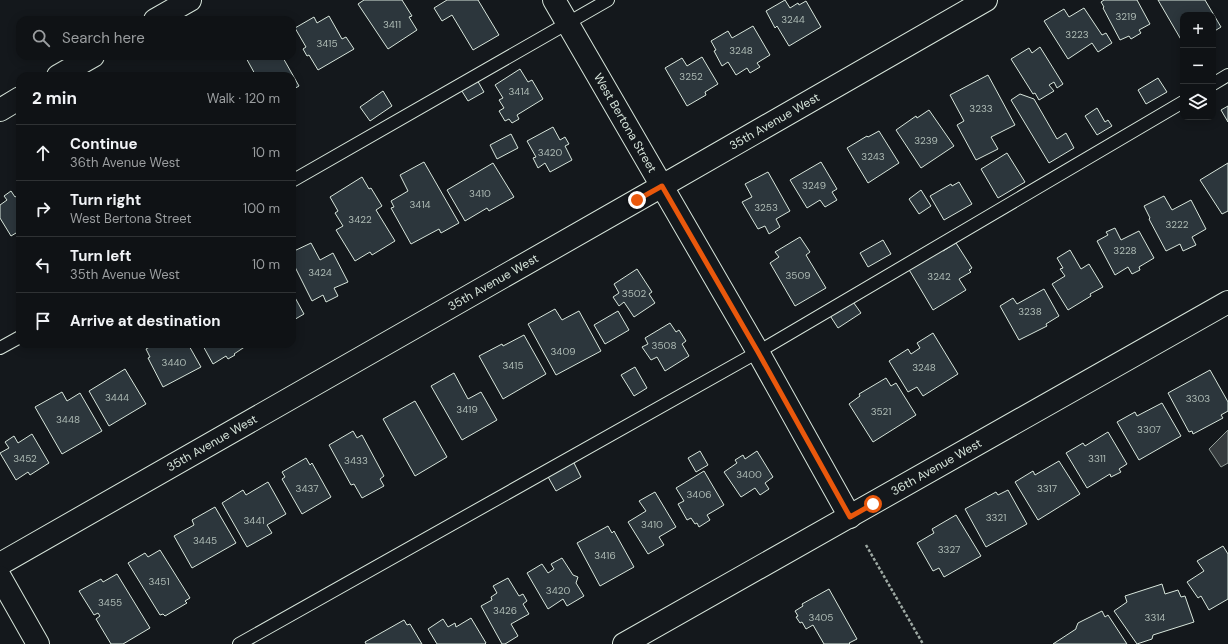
<!DOCTYPE html>
<meta charset="utf-8">
<style>
body{margin:0;font-family:"DM Sans",sans-serif;background:#1d2022;color:#f1f3f6}
.controls{position:absolute;right:12px;top:12px;display:grid;overflow:hidden;border-radius:8px;box-shadow:0 2px 10px #0003}
.controls button{width:36px;height:36px;display:grid;place-items:center;padding:0;border:0;border-bottom:1px solid #2f3234;background:#0f1215;color:#f1f3f6;font:20px sans-serif}
.stop{position:absolute;width:12px;height:12px;margin:-9px;border:3px solid #ea580c;border-radius:50%;background:#fff}
.stop.end{background:#ea580c;border-color:#fff;box-shadow:0 1px 4px #0008}
.list{margin:0;padding:0;list-style:none}
h2{display:flex;justify-content:space-between;align-items:center;height:52px;margin:0;padding:0 16px;font-size:17px}
h2 small{font-size:13px;font-weight:400;color:#9b9ea0}
.list li{display:grid;grid-template-columns:26px 1fr auto;gap:12px;align-items:center;box-sizing:border-box;height:56px;padding:0 16px;border-top:1px solid #2f3234}
.list b{display:block;font-size:15px;white-space:nowrap}
.list p{margin:0;font-size:13px;white-space:nowrap;color:#9b9ea0}
.list em{font-size:13px;font-style:normal;color:#9b9ea0}
.icon{flex:none;width:22px;height:22px;fill:none;stroke:currentColor;stroke-width:2;stroke-linecap:round;stroke-linejoin:round}
.map{position:relative;flex:none;width:1228px;height:644px;overflow:hidden}
.search{position:absolute;background:#0f1215;box-shadow:0 2px 10px #0003;left:16px;top:16px;width:280px;height:44px;display:flex;align-items:center;gap:10px;box-sizing:border-box;padding:0 14px;border-radius:12px;color:#9b9ea0;font-size:15px}
.panel{position:absolute;background:#0f1215;box-shadow:0 2px 10px #0003;left:16px;top:72px;width:280px;height:276px;border-radius:12px}
.map>svg:first-child{display:block}
.water{fill:#363b3e;stroke:#939e99}
.building{fill:#2c363c;stroke:#d8e6dc}
.lines{fill:none;stroke-linecap:round;stroke-linejoin:round}
.lane-casing{stroke:#d8e6dc;stroke-width:14}
.street-casing{stroke:#d8e6dc;stroke-width:24}
.secondary-casing{stroke:#d8e6dc;stroke-width:24}
.path{stroke:#9da8a2;stroke-width:2.5;stroke-dasharray:3 2;stroke-linecap:butt}
.lane{stroke:#14181c;stroke-width:12}
.street{stroke:#14181c;stroke-width:22}
.secondary{stroke:#14181c;stroke-width:22}
.route{stroke:#ea580c;stroke-width:5}
.labels{text-anchor:middle;stroke-width:3;stroke-linejoin:round;paint-order:stroke}
.number-label{font-size:10px;fill:#adbab4}
.street-label{font-size:12px;fill:#d8e6dc;stroke:#14181c}
</style>
<div class="map">
<svg width="1228" height="644" viewBox="0 0 1228 644">
<rect width="100%" height="100%" fill="#14181c"/>
<path class="water" d="M1228,430v33l-7,4 -12,-18z"/>
<path class="building" d="M364,0h38l10,16 -3,1 8,13 -29,19 -30,-45z
M447,0h31l21,35 -26,15 -21,-35 -10,6 -8,-13z
M785,0l5,8 8,-5 1,2 7,-4 15,26 -32,19 -12,-20 -2,2 -9,-17z
M1104,0h33l13,24 -11,6 2,3 -10,6 -2,-3 -9,4 -17,-32 1,-1 -3,-5z
M1158,0h47l16,27 -8,5v-17h-30v28z
M1084,8l18,27 4,-2 6,10 -14,9 -6,-9 -24,16 -24,-38 20,-12 5,8z
M329,16l13,23 4,-2 8,12 -36,21 -9,-15 -2,1 -4,-7 3,-2 -11,-19 19,-11 3,6z
M753,26l17,29 -13,8 3,4 -10,6 -3,-5 -11,7 -8,-13 -6,4 -8,-15 2,-1 -5,-9 17,-10 4,7z
M1040,47l23,37 -6,4 -3,-6 -5,3 5,6 -15,9 -4,-7 -2,1 -22,-35 18,-11 3,5z
M245,56h37l17,30 -7,4v-14h-36z
M702,57l16,27 -13,8 1,3 -19,11 -22,-38 17,-10 5,8z
M520,69l8,13 4,-2 11,19 -26,16 2,4 -7,4 -3,-4 -4,2 -6,-10 5,-3 -5,-8 4,-2 -8,-13z
M988,75l27,50 -24,12 7,12 -22,11 -19,-35 7,-4 -14,-26z
M476,78l8,14 -16,9 -8,-13z
M1158,78l9,14 -21,12 -8,-14z
M383,91l9,15 -22,15 -10,-14z
M1020,94l14,5 23,40 9,-6 8,15 -25,15 -38,-63z
M1228,106v16l-7,-12z
M1097,108l8,14 3,-2 4,6 -15,9 -12,-19z
M929,110l25,36 -33,22 -25,-38 20,-14 1,2z
M553,127l7,13 5,-3 4,7 -4,2 7,14 -22,12 -5,-9 -7,5 -5,-10 3,-1 -9,-16z
M879,131l20,32 -31,20 -21,-35 20,-12 1,1z
M511,134l7,14 -21,11 -7,-14z
M1007,153l18,29 -27,16 -17,-29z
M424,162l35,61 -18,10 -2,-4 -28,15 -20,-36 3,-1 -3,-6 17,-10 -8,-16z
M821,162l16,27 -5,3 5,8 -12,7 -5,-7 -13,8 -17,-28z
M493,163l21,34 -25,14 -2,-3 -22,13 -18,-31z
M1228,163v48l-6,3 -22,-34z
M768,172l22,39 -14,8 4,8 -11,7 -4,-8 -7,3 -16,-27 10,-5 -7,-13z
M362,177l7,12 2,-1 11,18 -6,4 19,31 -23,14 -2,-3 -15,9 -19,-31 7,-4 -8,-13 3,-2 -8,-14z
M959,182l13,22 -28,16 -14,-24 21,-12 1,2z
M921,190l10,16 -12,8 -10,-15z
M11,191l4,6 5,-3 -1,45 -3,-6 -5,3 -11,-18v-13l7,-5 -3,-4z
M1164,196l8,14 19,-10 15,29 -14,8 4,8 -13,6 -3,-7 -14,7 -17,-32 1,-1 -6,-12z
M1115,228l6,12 18,-9 15,27 -15,9 1,3 -8,4 -4,-7 -13,8 -18,-34 11,-6 -2,-3z
M800,237l10,15 -4,3 20,33 -31,18 -25,-43 9,-6 -4,-5z
M883,240l8,14 -23,13 -8,-14z
M311,243l9,17 13,-7 15,29 -14,6 4,8 -12,6 -3,-7 -11,6 -20,-40v-9z
M956,243l16,25 -3,2 2,2 -12,7 7,11 -33,20 -25,-42 33,-20 2,3z
M1070,250l11,19 8,-5 14,23 -13,7 1,2 -23,14 -16,-26 13,-8 -5,-7 3,-1 -6,-10z
M637,269l15,23 -3,2 6,9 -21,14 -10,-15 -5,4 -6,-9 6,-4 -5,-9z
M1044,289l15,27 -13,8 1,2 -28,14 -19,-34 13,-8 4,6z
M292,292l12,22 -12,7z
M851,299l10,14 -23,15 -9,-14z
M555,309l7,11 17,-9 22,40 -45,24 -28,-51z
M618,311l11,19 -24,14 -11,-19z
M670,323l6,9 3,-2 7,11 -4,3 7,12 -24,15 -8,-14 -6,3 -9,-13 6,-3 -3,-6z
M933,333l25,41 -35,22 -6,-9 -9,5 -19,-31 19,-12 3,5 9,-6 -3,-5z
M524,335l22,39 -43,25 -24,-43 23,-12 1,2z
M155,344h33l13,23 -38,20 -15,-29 2,-1 -4,-8z
M202,344h43l1,2 -12,8 1,1 -7,4 -2,-3 -13,8z
M635,367l12,21 -13,8 -13,-21z
M125,369l21,35 -37,22 -20,-35z
M1210,370l18,32v9l-7,4 2,3 -30,16 -1,-3 -3,1 -21,-39z
M454,373l14,26 13,-7 16,28 -35,20 -31,-54z
M886,378l5,8 5,-3 20,32 -43,27 -24,-38 11,-8 -1,-2z
M62,392l5,9 13,-8 22,38 -40,23 -27,-47z
M415,401l32,56 -32,19 -32,-57z
M1162,403l19,33 -42,24 -22,-38 18,-10 2,4z
M353,431l4,7 5,-3 22,41 -4,3 4,7 -22,12 -8,-14 -3,1 -22,-40z
M1108,432l19,32 -8,5 2,3 -10,5 -1,-3 -23,14 -21,-35 17,-10 2,3z
M32,434l17,29 -19,12 -2,-3 -12,8 -16,-27 9,-5 -4,-6 9,-6 4,7z
M700,451l8,14 -12,7 -8,-14z
M757,451l16,26 -8,6 4,6 -9,6 -5,-7 -14,9 -17,-25 13,-9 -2,-3 8,-5 2,4z
M306,458l4,7 2,-2 19,34 -29,17 -20,-35 3,-2 -3,-5z
M573,461l8,16 -25,14 -9,-16z
M1059,461l21,33 -42,26 -23,-38 18,-11 2,4z
M704,471l20,34 -17,10 3,5 -11,7 -2,-4 -2,1 -4,-6 -4,2 -9,-16 6,-3 -8,-13z
M268,482l18,32 -19,11 5,8 -25,14 -25,-44 21,-13 3,5z
M1008,490l19,34 -41,23 -21,-38 31,-17 2,3z
M655,492l21,35 -17,10 5,8 -16,9 -20,-32 18,-11 -7,-10z
M215,507l21,36 -44,25 -18,-32 20,-11 -2,-5z
M956,515l25,41 -37,21 -5,-9 -6,3 -16,-28 17,-10 -2,-4z
M608,526l4,7 2,-2 20,36 -34,19 -23,-43z
M1223,546l5,8v45l-19,11 -8,-14 -3,2 -11,-16 17,-11 -7,-10z
M160,550l30,48 -5,3 2,2 -22,13 -2,-2 -3,1 -32,-52 17,-10 3,4z
M562,558l11,17 5,2 -2,6 8,13 -17,10 -4,-7 -15,10 -21,-36 15,-9 6,9 6,-4 -3,-5z
M117,574l33,54 -27,16h-12l-15,-25 4,-3 -2,-3 -4,2 -15,-24 22,-12 2,3z
M508,578l11,18 4,-2 4,7 -4,3 6,10 -18,10 7,12 -13,8h-3l-21,-38 11,-6 -1,-3 6,-4 -4,-7z
M1162,584l3,10 13,-4 3,7 4,-1 9,26 -41,13 -1,4 -15,5 -23,-33 13,-9 -2,-6z
M829,589l28,50 -8,4 1,1h-26l-11,-19 -7,4 -4,-7 -2,1 -4,-6 2,-1 -3,-5 8,-5 -1,-2z
M1102,611l3,6 3,-2 19,29h-74l23,-15v-1l2,-5z
M471,618l15,25 -1,1h-48l-9,-15 15,-10 5,8 7,-4 1,4z
M404,620l3,5 3,-1 12,20h-56l-1,-2z"/>
<g class="lines">
<defs>
<path id="lane" d="M1213,84l15,-9
M292,181l316,-181
M0,348l20,-11
M239,644l519,-292 425,-250"/>
<g id="street">
<path id="s1" d="M554,0l204,352 92,165"/>
<path id="s2" d="M0,564l662,-378 324,-186"/>
<path d="M0,577l38,67"/>
<path id="s3" d="M624,644l604,-342"/>
</g>
<path id="secondary" d="M155,20l35,-20
M58,76l35,-20
M0,110l20,-12"/>
</defs>
<use href="#lane" class="lane-casing"/>
<use href="#street" class="street-casing"/>
<use href="#secondary" class="secondary-casing"/>
<path class="path" d="M866,545l57,99"/>
<use href="#lane" class="lane"/>
<use href="#street" class="street"/>
<use href="#secondary" class="secondary"/>
</g>
<g class="lines">
<path class="route" d="M637,200l25,-14 96,166 92,165 23,-13"/>
</g>
<g class="labels">
<g class="number-label">
<text x="1126" y="20">3219</text>
<text x="793" y="23">3244</text>
<text x="392" y="28">3411</text>
<text x="1077" y="38">3223</text>
<text x="327" y="47">3415</text>
<text x="741" y="54">3248</text>
<text x="691" y="80">3252</text>
<text x="519" y="95">3414</text>
<text x="981" y="112">3233</text>
<text x="926" y="144">3239</text>
<text x="550" y="156">3420</text>
<text x="873" y="160">3243</text>
<text x="814" y="189">3249</text>
<text x="480" y="197">3410</text>
<text x="420" y="208">3414</text>
<text x="766" y="211">3253</text>
<text x="360" y="223">3422</text>
<text x="1177" y="228">3222</text>
<text x="1125" y="254">3228</text>
<text x="320" y="276">3424</text>
<text x="798" y="279">3509</text>
<text x="939" y="280">3242</text>
<text x="634" y="297">3502</text>
<text x="1030" y="315">3238</text>
<text x="664" y="349">3508</text>
<text x="563" y="355">3409</text>
<text x="174" y="366">3440</text>
<text x="513" y="369">3415</text>
<text x="924" y="371">3248</text>
<text x="117" y="401">3444</text>
<text x="1198" y="402">3303</text>
<text x="467" y="413">3419</text>
<text x="881" y="415">3521</text>
<text x="68" y="423">3448</text>
<text x="1149" y="433">3307</text>
<text x="25" y="462">3452</text>
<text x="1097" y="462">3311</text>
<text x="356" y="464">3433</text>
<text x="749" y="478">3400</text>
<text x="307" y="492">3437</text>
<text x="1047" y="492">3317</text>
<text x="699" y="498">3406</text>
<text x="996" y="521">3321</text>
<text x="254" y="524">3441</text>
<text x="652" y="528">3410</text>
<text x="205" y="544">3445</text>
<text x="949" y="553">3327</text>
<text x="605" y="559">3416</text>
<text x="159" y="585">3451</text>
<text x="558" y="594">3420</text>
<text x="110" y="606">3455</text>
<text x="505" y="614">3426</text>
<text x="821" y="621">3405</text>
<text x="1155" y="621">3314</text>
</g>
<g class="street-label">
<text dy="4" stroke="none"><textPath href="#s2" startOffset="892">35th Avenue West</textPath></text>
<text dy="4" stroke="none"><textPath href="#s1" startOffset="142">West Bertona Street</textPath></text>
<text dy="4" stroke="none"><textPath href="#s2" startOffset="568">35th Avenue West</textPath></text>
<text dy="4" stroke="none"><textPath href="#s2" startOffset="244">35th Avenue West</textPath></text>
<text dy="4" stroke="none"><textPath href="#s3" startOffset="359">36th Avenue West</textPath></text>
</g>
</g>
</svg>
<div class="controls">
<button>+</button>
<button>−</button>
<button><svg class="icon" aria-label="layers" viewBox="0 0 24 24"><path d="M12 4l9 5-9 5-9-5zM3 14l9 5 9-5"/></svg></button>
</div>
<div class="stop" style="left:873px;top:504px"></div>
<div class="stop end" style="left:637px;top:200px"></div>
<div class="search"><svg class="icon" aria-label="search" viewBox="0 0 24 24"><circle cx="10" cy="10" r="6"/><path d="M15 15l6 6"/></svg>Search here</div>
<section class="panel">
<h2>2 min<small>Walk · 120 m</small></h2>
<ul class="list">
<li><svg class="icon" aria-label="ahead" viewBox="0 0 24 24"><path d="M12 20V5M6 11l6-6 6 6"/></svg><div><b>Continue</b><p>36th Avenue West</p></div><em>10 m</em></li>
<li><svg class="icon" aria-label="right" viewBox="0 0 24 24"><path d="M7 20v-9h11M14 6l5 5-5 5"/></svg><div><b>Turn right</b><p>West Bertona Street</p></div><em>100 m</em></li>
<li><svg class="icon" aria-label="left" viewBox="0 0 24 24"><path d="M17 20v-9H6M10 6l-5 5 5 5"/></svg><div><b>Turn left</b><p>35th Avenue West</p></div><em>10 m</em></li>
<li><svg class="icon" aria-label="arrive" viewBox="0 0 24 24"><path d="M6 21V4h12l-3 4 3 4H6"/></svg><div><b>Arrive at destination</b></div></li>
</ul>
</section>
</div>
